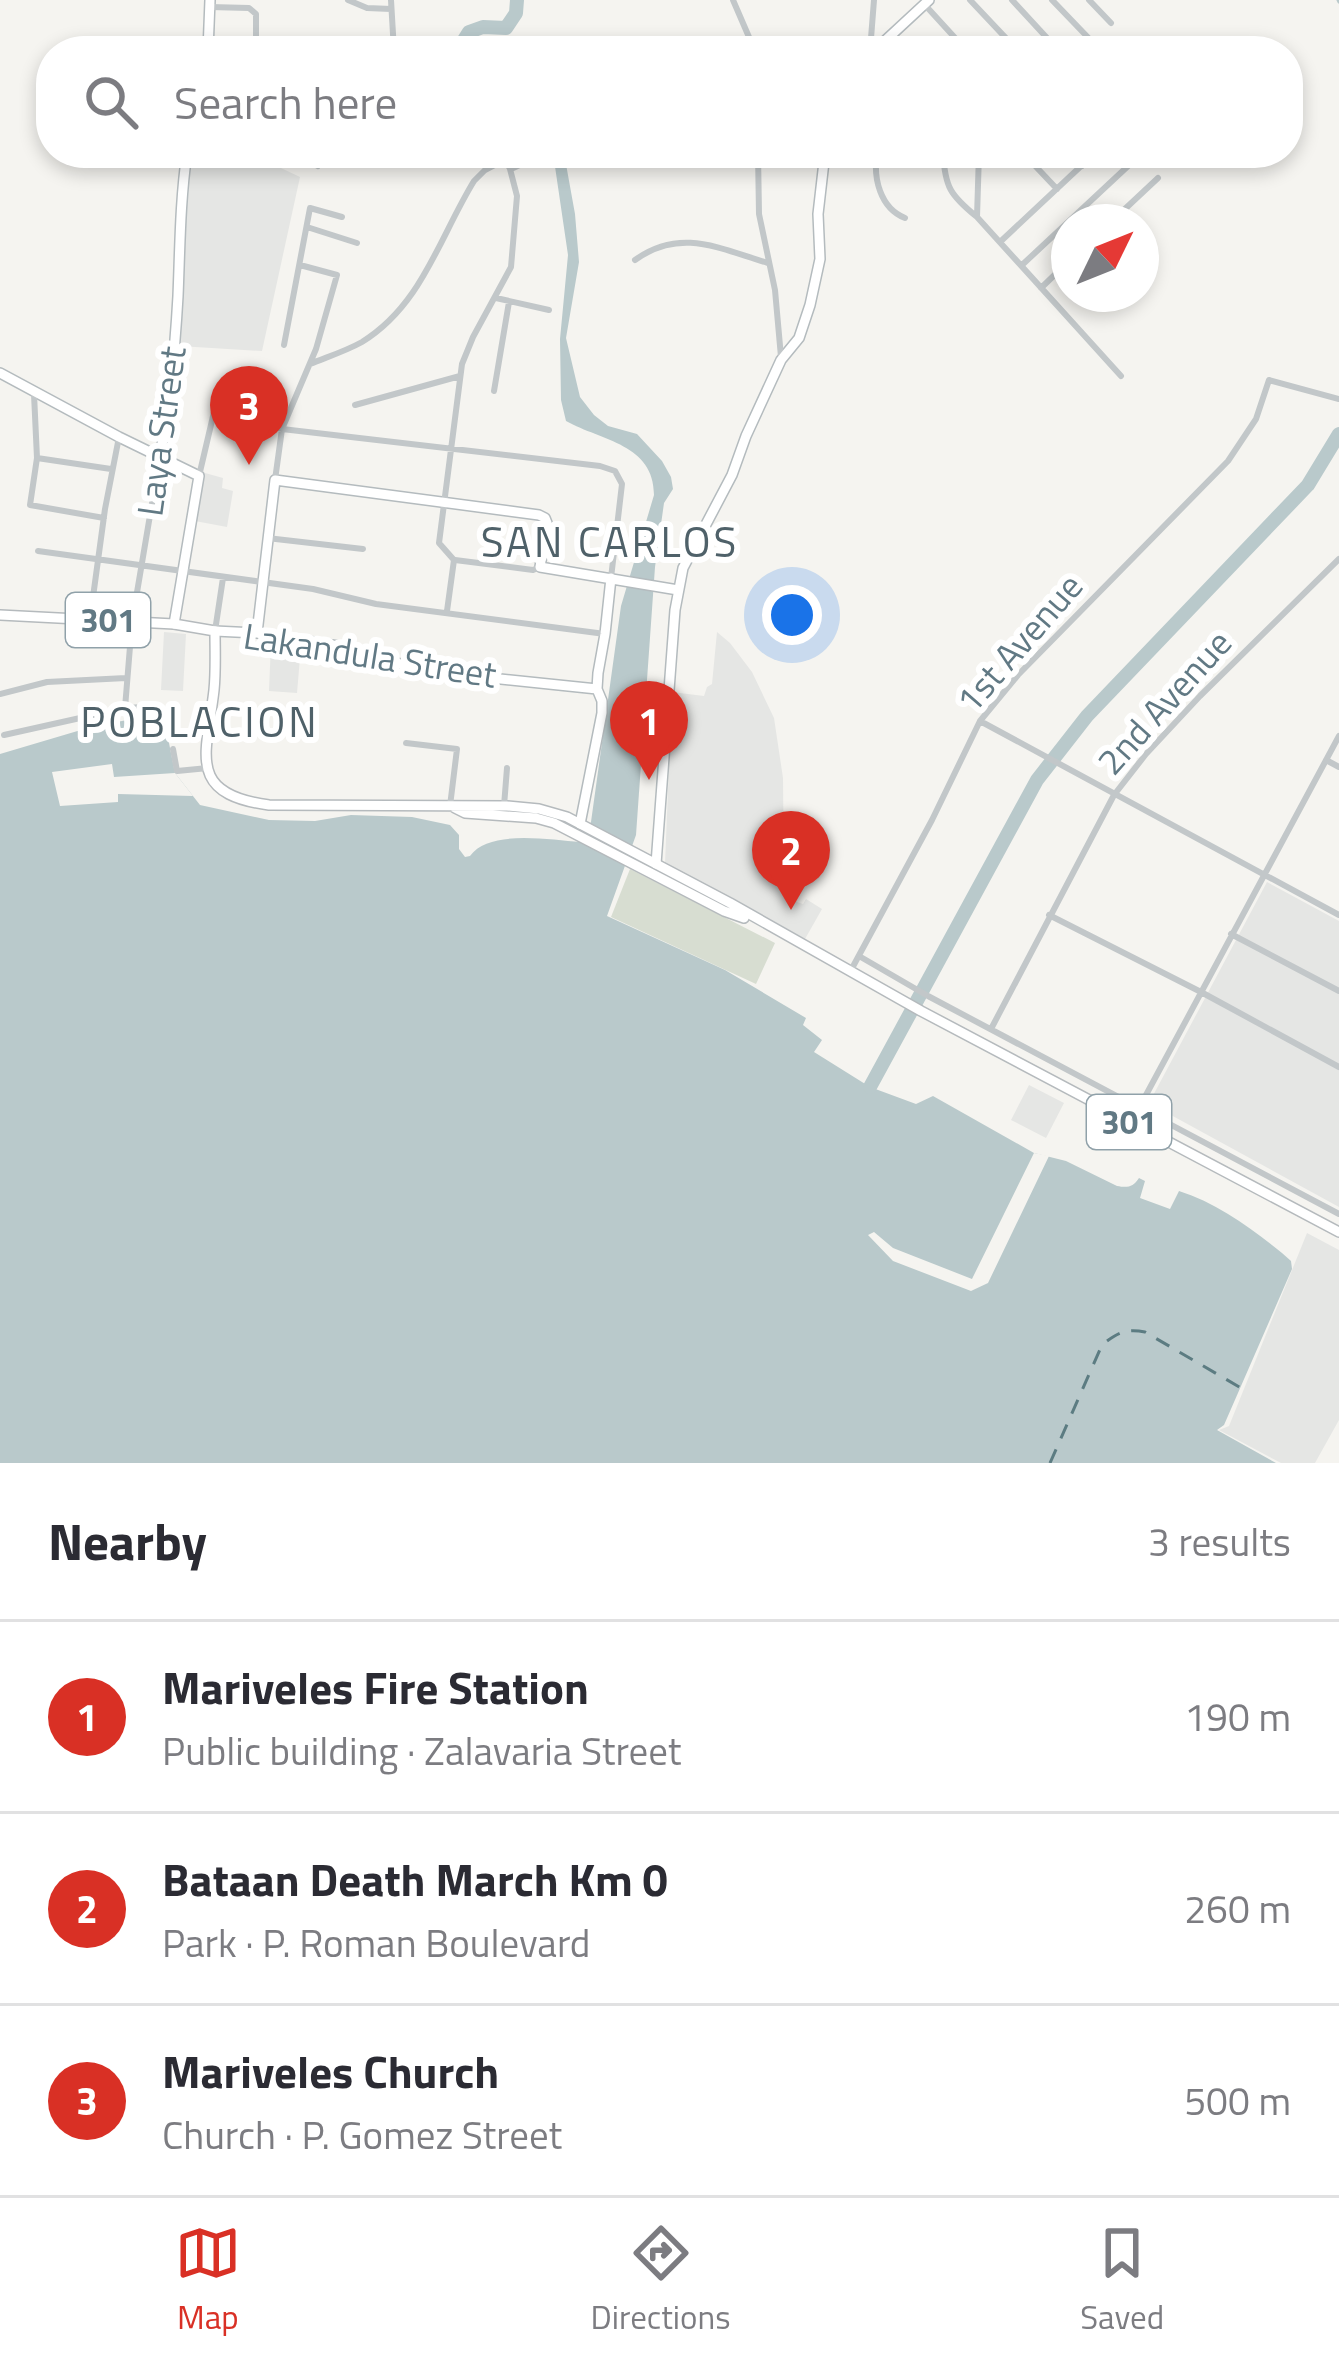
<!DOCTYPE html>
<meta charset="utf-8">
<style>
body{margin:0;font-family:"Titillium Web",sans-serif;background:#f2f2f3;color:#2b2b33}
.compass{position:absolute;left:1051px;top:204px;width:108px;height:108px;border-radius:50%;background:#fff;box-shadow:0 6px 18px #0003;rotate:47deg}
.you{position:absolute;left:792px;top:615px;width:42px;height:42px;margin:-30px;border:9px solid #fff;border-radius:50%;background:#1a73e8;box-shadow:0 0 0 18px #1a73e833}
.badge{display:grid;place-items:center;width:78px;height:78px;border-radius:50%;background:#d93025;color:#fff;font-size:39px;font-weight:700}
.pin{position:absolute;translate:-50% -99px;filter:drop-shadow(0 3px 6px #0008)}
.pin::after{content:'';position:absolute;top:63px;width:42px;height:36px;background:inherit;clip-path:polygon(0 0,100% 0,50% 100%)}
.list{margin:0;padding:0;list-style:none}
h2{display:flex;justify-content:space-between;align-items:center;height:156px;margin:0;padding:0 48px;font-size:51px}
h2 small{font-size:39px;font-weight:400;color:#7c7c81}
.list li{display:grid;grid-template-columns:78px 1fr auto;gap:36px;align-items:center;box-sizing:border-box;height:192px;padding:0 48px;border-top:3px solid #e1e1e2}
.list b{display:block;font-size:45px;white-space:nowrap}
.list p{margin:0;font-size:39px;white-space:nowrap;color:#7c7c81}
.list em{font-size:39px;font-style:normal;color:#7c7c81}
.icon{flex:none;width:66px;height:66px;fill:none;stroke:currentColor;stroke-width:2;stroke-linecap:round;stroke-linejoin:round}
.map{position:relative;flex:none;width:1339px;height:1463px;overflow:hidden}
.search{position:absolute;background:#fff;box-shadow:0 6px 18px #0003;left:36px;right:36px;top:36px;height:132px;display:flex;align-items:center;gap:30px;box-sizing:border-box;padding:0 42px;border-radius:48px;color:#7c7c81;font-size:45px}
.sheet{height:732px;background:#fff}
nav{display:flex;justify-content:space-around;align-items:center;box-sizing:border-box;height:168px;border-top:3px solid #e1e1e2;background:#fff;font-size:33px;color:#7c7c81}
nav a{display:grid;justify-items:center;gap:6px}
nav .on{color:#d93025}
.map>svg:first-child{display:block}
.built{fill:#e5e6e4}
.green{fill:#d7ddd1}
.water{fill:#b9c9cb}
.pier{fill:#f5f4f0}
.lines{fill:none;stroke-linecap:round;stroke-linejoin:round}
.stream{stroke:#b9c9cb;stroke-width:3}
.river{stroke:#b9c9cb;stroke-width:14}
.ferry{stroke:#5c7c82;stroke-width:3;stroke-dasharray:15 12;stroke-linecap:butt}
.secondary-casing{stroke:#b4bbbe;stroke-width:12}
.primary-casing{stroke:#b5babd;stroke-width:12}
.street{stroke:#c2c7c9;stroke-width:6}
.secondary{stroke:#fff;stroke-width:9}
.primary{stroke:#fff;stroke-width:9}
.labels{text-anchor:middle;stroke-width:12;stroke-linejoin:round;paint-order:stroke}
.shield{fill:#fff;stroke:#90a1a9;stroke-width:3}
.shield-label{font-size:33px;font-weight:bold;fill:#617984}
.street-label{font-size:36px;fill:#617984;stroke:#fff}
.quarter-label{font-size:42px;letter-spacing:3px;fill:#4f6169;stroke:#fff}
</style>
<div class="map">
<svg width="1339" height="1463" viewBox="0 0 1339 1463">
<rect width="100%" height="100%" fill="#f5f4f0"/>
<path class="built" d="M190,153h59l51,24 -38,174 -83,-5z
M205,473l18,5 -1,10 11,3 -6,36 -32,-6z
M164,632l22,2 -3,57 -22,-1z
M717,632l13,11 22,29 22,46 9,60 1,108 13,16 6,2 3,-5 16,10 -17,30 -140,-75 7,-172 32,4 3,-9 5,-3z
M271,642l30,4 -4,47 -28,-2z
M1267,882l72,39v286l-190,-104z
M1029,1085l35,18 -18,35 -35,-18z
M1307,1233l32,17v170l-24,43h-34l-62,-33 10,-4z"/>
<path class="green" d="M630,869l145,74 -19,41 -145,-67z"/>
<path class="water" d="M553,153h11l11,61 4,48 -13,76 14,59 14,18 14,11 29,8 25,27 9,16 2,12 -9,14 -9,64 -19,268 -29,81 118,54 81,48 -3,7 19,15 -8,12 56,35 46,17 17,-8 101,57 32,8 51,25c11,2 16,1 22,-8l6,3 -5,17 30,11 9,-18c38,12 72,37 103,62l9,8 1,8 -68,156 -7,5 59,33h-1276v-709l91,-27 72,-14 12,60 25,32 69,15 46,1 36,-6 61,2 38,8 9,10v14l6,8 5,-1c19,-27 79,-16 110,-14l11,-20 30,-216 33,-111c0,-51 -52,-54 -88,-74l-5,-21 -1,-61 8,-84z"/>
<path class="pier" d="M112,764l2,13 61,-4 18,23 -75,-2v8l-58,4 -8,-34z
M1034,1153l15,3 -61,127 -17,8 -78,-30 -25,-26 6,-3 19,16 79,31z"/>
<g class="lines">
<path class="stream" d="M1338,0l1,2"/>
<path class="river" d="M457,51l12,-19 14,-5 23,1 10,-15 1,-13
M870,1087l167,-307 50,-64 221,-231 31,-51"/>
<path class="ferry" d="M1050,1463l52,-118c15,-12 24,-17 43,-13l96,56"/>
<defs>
<path id="secondary" d="M208,51l2,-51
M874,51l55,-51
M0,373l119,64 80,39 -25,148
M160,456c10,-52 15,-107 18,-160 2,-48 2,-95 9,-143
M215,631l42,2 87,14 80,24 173,18
M257,633l18,-153 264,35 6,3 2,5 -7,44 138,23
M580,824l22,-111v-12l-5,-12 1,-16 7,-39 6,-56
M656,864l19,-254 8,-42 49,-93 14,-39 35,-76 18,-22 11,-33 10,-46 -2,-45 7,-61"/>
<path id="primary" d="M0,615l174,9 41,7c0,20 1,39 -1,59 -7,63 -29,104 55,115l238,1 32,3 28,8 163,86 191,108 418,221
M455,808l10,5 71,5 18,5 170,88 20,7"/>
</defs>
<use href="#secondary" class="secondary-casing"/>
<use href="#primary" class="primary-casing"/>
<path class="street" d="M348,0l19,8 24,1
M391,0l3,51
M733,0l22,51
M970,0l48,51
M1012,0l47,51
M1052,0l49,51
M1089,0l22,23
M925,5l42,46
M210,7l39,1 7,6v37
M870,51l4,-51
M294,153l24,13
M758,153l1,61 16,76 6,67
M877,153c-4,25 3,55 28,65
M943,153c2,34 7,42 34,64
M979,153l-2,64 144,159
M1023,153l34,36
M1070,153l12,13
M511,169l35,-16
M1111,222l47,-44
M307,227l50,16
M1000,242l95,-89
M635,260c46,-33 85,-11 133,3
M1022,265l120,-112
M1041,288l28,-27
M496,298l53,12
M284,345l26,-137 32,9
M310,364c17,-7 36,-13 52,-22 60,-37 77,-104 112,-161l11,-11 21,-11
M494,391l15,-89
M34,394l3,64 -7,47 74,13
M355,405l105,-29
M37,458l74,11
M199,476l15,-64 68,17 318,37 15,5 7,13 -11,94
M275,480l7,-51 34,-80 21,-74 -37,-10
M267,538l96,11
M38,551l275,38 63,15 229,30
M455,560l78,10 7,-3
M447,611l7,-51 -15,-17 23,-179 11,-27 38,-70 6,-71 -7,-27 -8,-16
M90,619l15,-110 14,-72
M215,631l8,-53
M0,694l47,-12 79,-4
M125,708l7,-86 28,-166
M980,721l359,194
M207,734c23,2 42,-3 65,-1
M4,735l121,-27 19,-1
M406,743l51,6 -7,57
M173,749l4,22 31,-3
M1326,760l13,7
M504,806l3,-38
M1049,915l152,77 138,75
M1231,934l108,57
M859,956l69,40 411,218
M850,972l82,-152 48,-99 38,-46 210,-214 28,-42 13,-39 70,19
M991,1029l123,-234 32,-41 54,-58 139,-137
M1139,1108l200,-372"/>
<use href="#secondary" class="secondary"/>
<use href="#primary" class="primary"/>
</g>
<g class="labels">
<g class="shield">
<rect x="66" y="593" width="84" height="54" rx="9"/>
<rect x="1087" y="1095" width="84" height="54" rx="9"/>
</g>
<g class="shield-label">
<text x="108" y="632">301</text>
<text x="1129" y="1134">301</text>
</g>
<g class="street-label">
<text transform="translate(161 431) rotate(-82)" y="13">Laya Street</text>
<text transform="translate(1019 643) rotate(-49)" y="13">1st Avenue</text>
<text transform="translate(370 655) rotate(9)" y="13">Lakandula Street</text>
<text transform="translate(1164 702) rotate(-48)" y="13">2nd Avenue</text>
</g>
<g class="quarter-label">
<text x="610" y="557">SAN CARLOS</text>
<text x="200" y="737">POBLACION</text>
</g>
</g>
</svg>
<svg class="compass" viewBox="-18 -18 36 36"><path d="M0-13l5 13h-10z" fill="#e53935"/><path d="M0 13l5-13h-10z" fill="#7c7c81"/></svg>
<div class="you"></div>
<div class="pin badge" style="left:649px;top:780px">1</div>
<div class="pin badge" style="left:791px;top:910px">2</div>
<div class="pin badge" style="left:249px;top:465px">3</div>
<div class="search"><svg class="icon" aria-label="search" viewBox="0 0 24 24"><circle cx="10" cy="10" r="6"/><path d="M15 15l6 6"/></svg>Search here</div>
</div>
<section class="sheet">
<h2>Nearby<small>3 results</small></h2>
<ul class="list">
<li><span class="badge">1</span><div><b>Mariveles Fire Station</b><p>Public building · Zalavaria Street</p></div><em>190 m</em></li>
<li><span class="badge">2</span><div><b>Bataan Death March Km 0</b><p>Park · P. Roman Boulevard</p></div><em>260 m</em></li>
<li><span class="badge">3</span><div><b>Mariveles Church</b><p>Church · P. Gomez Street</p></div><em>500 m</em></li>
</ul>
</section>
<nav>
<a class="on"><svg class="icon" aria-label="map" viewBox="0 0 24 24"><path d="M3 6l6-2 6 2 6-2v14l-6 2-6-2-6 2zM9 4v14M15 6v14"/></svg>Map</a>
<a><svg class="icon" aria-label="directions" viewBox="0 0 24 24"><path d="M12 3l9 9-9 9-9-9zM9 14v-3h6M13 9l2 2-2 2"/></svg>Directions</a>
<a><svg class="icon" aria-label="saved" viewBox="0 0 24 24"><path d="M7 4h10v16l-5-4-5 4z"/></svg>Saved</a>
</nav>
